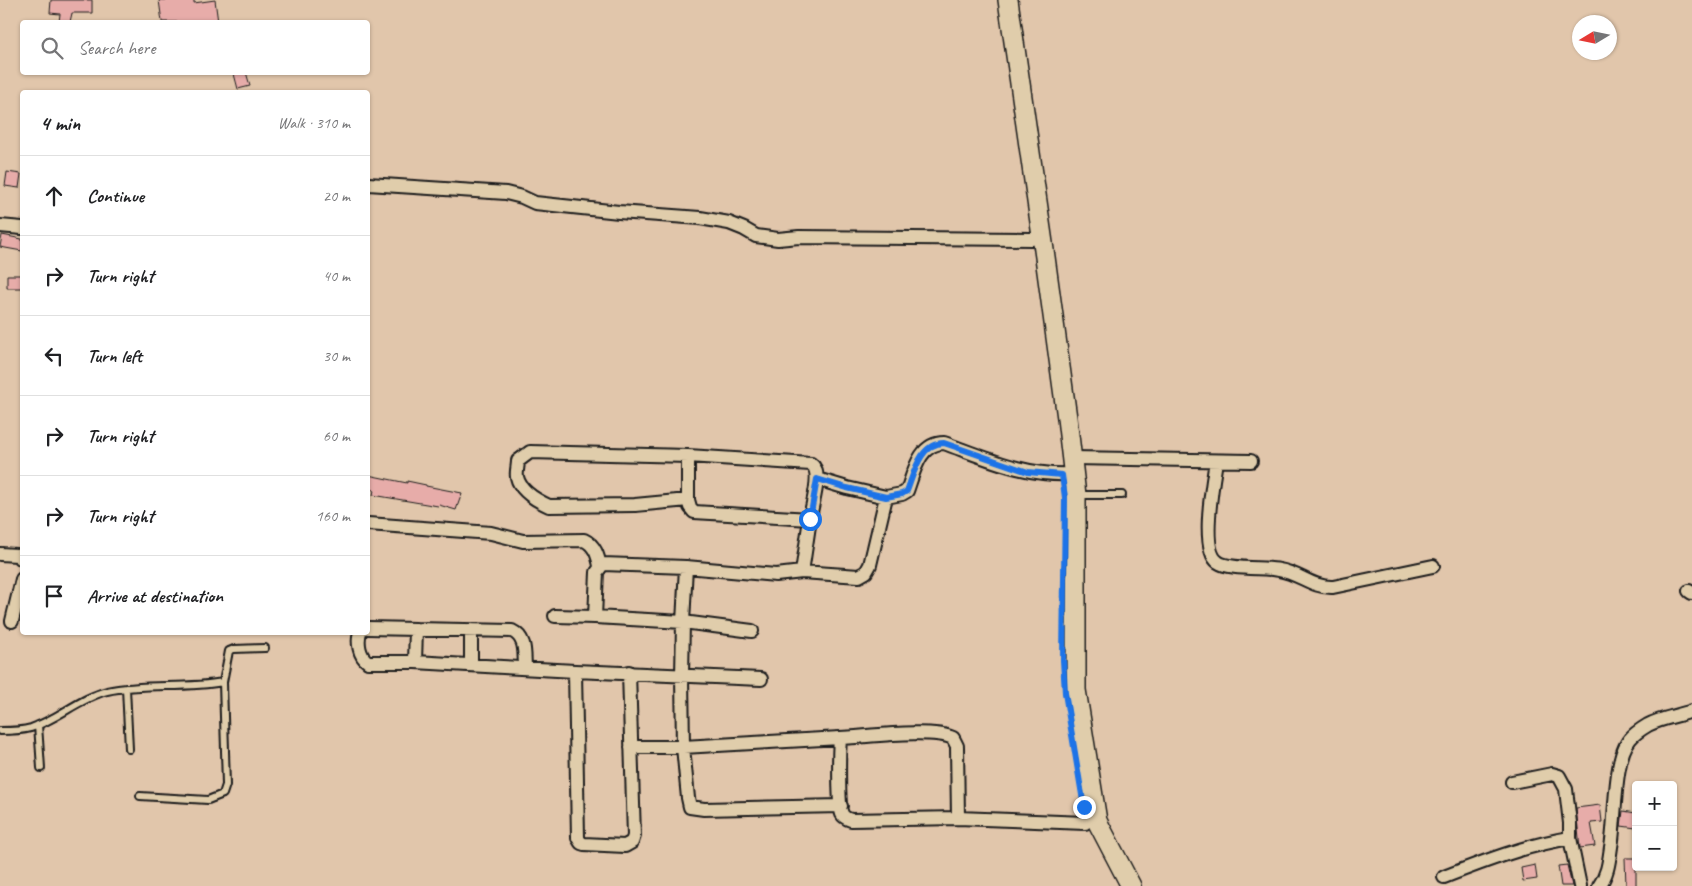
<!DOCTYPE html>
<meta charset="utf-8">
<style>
body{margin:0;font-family:Caveat,sans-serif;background:#f6f6f6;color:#202124}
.controls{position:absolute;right:15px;bottom:15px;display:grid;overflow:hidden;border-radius:5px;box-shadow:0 1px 4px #0004}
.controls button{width:45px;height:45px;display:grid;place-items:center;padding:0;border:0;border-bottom:1px solid #e0e0e0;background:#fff;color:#202124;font:25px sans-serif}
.compass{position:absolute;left:1572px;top:15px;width:45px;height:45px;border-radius:50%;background:#fff;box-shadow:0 1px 4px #0004;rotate:260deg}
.stop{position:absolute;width:15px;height:15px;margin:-11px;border:4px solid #1a73e8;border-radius:50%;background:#fff}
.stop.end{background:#1a73e8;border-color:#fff;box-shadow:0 1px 5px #0008}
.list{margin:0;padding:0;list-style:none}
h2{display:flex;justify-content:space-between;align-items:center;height:65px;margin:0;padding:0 20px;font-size:21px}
h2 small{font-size:16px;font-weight:400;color:#757577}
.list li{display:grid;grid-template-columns:32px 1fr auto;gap:15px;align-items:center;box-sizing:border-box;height:80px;padding:0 20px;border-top:1px solid #e0e0e0}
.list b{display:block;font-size:19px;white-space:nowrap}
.list em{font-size:16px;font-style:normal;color:#757577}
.icon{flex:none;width:28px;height:28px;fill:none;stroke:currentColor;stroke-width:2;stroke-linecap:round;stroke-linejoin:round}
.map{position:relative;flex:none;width:1692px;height:886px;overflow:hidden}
.search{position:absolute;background:#fff;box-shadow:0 1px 4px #0004;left:20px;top:20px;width:350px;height:55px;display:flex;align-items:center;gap:12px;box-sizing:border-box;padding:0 18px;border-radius:5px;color:#757577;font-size:19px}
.panel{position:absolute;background:#fff;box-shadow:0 1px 4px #0004;left:20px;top:90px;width:350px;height:545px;border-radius:5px}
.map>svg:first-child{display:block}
.building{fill:#e7aca9;stroke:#1c1c1c}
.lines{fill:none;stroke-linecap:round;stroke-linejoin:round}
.lane-casing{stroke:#1c1c1c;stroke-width:10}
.street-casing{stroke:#1c1c1c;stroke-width:16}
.secondary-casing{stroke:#1c1c1c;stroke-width:22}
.lane{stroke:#e0cdab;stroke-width:6}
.street{stroke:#e0cdab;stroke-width:12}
.secondary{stroke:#e0cdab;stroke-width:19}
.route{stroke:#1a73e8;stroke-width:6}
</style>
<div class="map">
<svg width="1692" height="886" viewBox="0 0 1692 886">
<rect width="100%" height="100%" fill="#e1c6ab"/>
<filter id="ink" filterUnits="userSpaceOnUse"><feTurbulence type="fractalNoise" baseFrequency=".02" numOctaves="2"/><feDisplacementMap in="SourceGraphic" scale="10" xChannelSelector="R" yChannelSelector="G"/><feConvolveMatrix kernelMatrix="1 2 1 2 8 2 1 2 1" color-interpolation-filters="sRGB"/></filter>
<g filter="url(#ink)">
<path class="building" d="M51,0h41v13h-20l-2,9h-11l1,-8 -10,-1z
M159,0h35v3l21,-3 3,22h-56z
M242,72h4l4,14 -12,3 -4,-15z
M7,172l14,2 -2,14 -14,-2z
M2,235l20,4v12l-22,-4z
M7,275h15v13h-15z
M368,475l39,8v-2l19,4v1l36,7 -6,17 -17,-5 -1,1 -65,-11 1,-5 -6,-1z
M1600,805l2,17 -11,1 4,23 -15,2 -4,-40z
M1623,811l13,2v15l-15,-2z
M1625,858h11v28h-10z
M1535,865l2,14 -14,2 -2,-13z
M1567,865l5,21h-11l-3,-20z"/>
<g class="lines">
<defs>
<path id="lane" d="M1077,495h45
M126,688l3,61
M38,725l3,43
M0,731c10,0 21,0 31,-3 27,-9 49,-30 76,-37 38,-8 78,-2 116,-9l6,-31 5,-2 31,-1
M140,796l68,4 15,-6 3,-9 -3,-103"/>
<path id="street" d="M368,184l138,9 16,4 13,6 84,9 81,6 29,5 15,6 12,7 22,3 21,-2 233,2
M0,226l22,2
M688,456v44l2,7 4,5 116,7 -8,53
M1072,458l179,3
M1216,461c-3,20 -16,89 2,101 11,8 46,5 61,8 20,3 34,18 54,17l100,-21
M817,479l30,9 39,9
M688,500l-53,5 -86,1c-11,-5 -29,-15 -32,-29 -1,-5 1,-11 1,-16l12,-9 158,4 123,8c13,8 0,41 -1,55
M368,524l123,9 32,8 61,-1c11,5 14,16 16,26
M0,554l17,1 5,4
M686,567l-83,-3 -6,8 -2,45 88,5 69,9
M1689,591l3,2
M555,616l40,1
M12,621l10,-42
M368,628l144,3c15,7 12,23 13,37
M360,632c-3,10 -1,24 8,30h47l160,9 186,8
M415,662l1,-33
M471,665v-34
M575,671l3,167 3,5 3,1 41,2 7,-4 2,-6 -5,-164
M840,738c26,-1 91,-10 113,0l4,8 1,72
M631,747h52l157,-9c-1,13 -2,67 2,76 2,4 6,5 9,6l107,-2 127,5
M1512,782l40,-8 7,2 7,13 1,9 3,25v15l10,48
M841,806l-137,3 -14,-2 -2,-9 -5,-51 -1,-71 1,-54 3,-55 90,8 26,-3 57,4 7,-4 4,-7 16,-68 16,-3 5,-3c7,-19 12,-48 37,-48 42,15 83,34 129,31
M1444,877c41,-16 83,-32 126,-39
M1599,886c9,-12 10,-25 12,-39 5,-27 2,-88 19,-108 4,-5 13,-11 18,-14 13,-7 30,-9 44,-14"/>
<path id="secondary" d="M1008,0l37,257 22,161 9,77v195l21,131 34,65"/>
</defs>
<use href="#lane" class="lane-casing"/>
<use href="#street" class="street-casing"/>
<use href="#secondary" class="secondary-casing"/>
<use href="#lane" class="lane"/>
<use href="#street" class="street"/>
<use href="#secondary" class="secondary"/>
</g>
</g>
<g class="lines" filter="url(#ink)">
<path class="route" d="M810,519l7,-40 30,9 39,9 16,-3 5,-3c7,-18 13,-48 37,-48l84,29 34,3 3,23 -2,162 2,33 19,114"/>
</g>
</svg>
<div class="controls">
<button>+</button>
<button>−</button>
</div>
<svg class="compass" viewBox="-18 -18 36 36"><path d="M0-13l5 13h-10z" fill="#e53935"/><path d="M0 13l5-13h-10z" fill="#757577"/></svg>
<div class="stop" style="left:810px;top:519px"></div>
<div class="stop end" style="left:1084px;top:807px"></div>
<div class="search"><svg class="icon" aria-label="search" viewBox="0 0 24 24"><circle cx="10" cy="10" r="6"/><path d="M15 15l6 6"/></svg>Search here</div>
<section class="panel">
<h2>4 min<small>Walk · 310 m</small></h2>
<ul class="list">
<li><svg class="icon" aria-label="ahead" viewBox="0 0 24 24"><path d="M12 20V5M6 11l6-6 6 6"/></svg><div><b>Continue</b></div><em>20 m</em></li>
<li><svg class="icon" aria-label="right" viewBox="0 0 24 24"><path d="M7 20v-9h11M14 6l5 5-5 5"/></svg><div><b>Turn right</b></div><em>40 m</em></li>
<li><svg class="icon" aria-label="left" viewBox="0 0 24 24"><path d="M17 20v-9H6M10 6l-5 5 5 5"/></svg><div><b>Turn left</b></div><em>30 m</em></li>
<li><svg class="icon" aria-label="right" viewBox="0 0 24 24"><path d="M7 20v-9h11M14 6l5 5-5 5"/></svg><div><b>Turn right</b></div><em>60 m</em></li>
<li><svg class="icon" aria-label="right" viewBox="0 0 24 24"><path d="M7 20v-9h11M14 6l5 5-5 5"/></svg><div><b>Turn right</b></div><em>160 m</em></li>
<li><svg class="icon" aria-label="arrive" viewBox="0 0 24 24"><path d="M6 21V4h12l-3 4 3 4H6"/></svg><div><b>Arrive at destination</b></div></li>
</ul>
</section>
</div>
